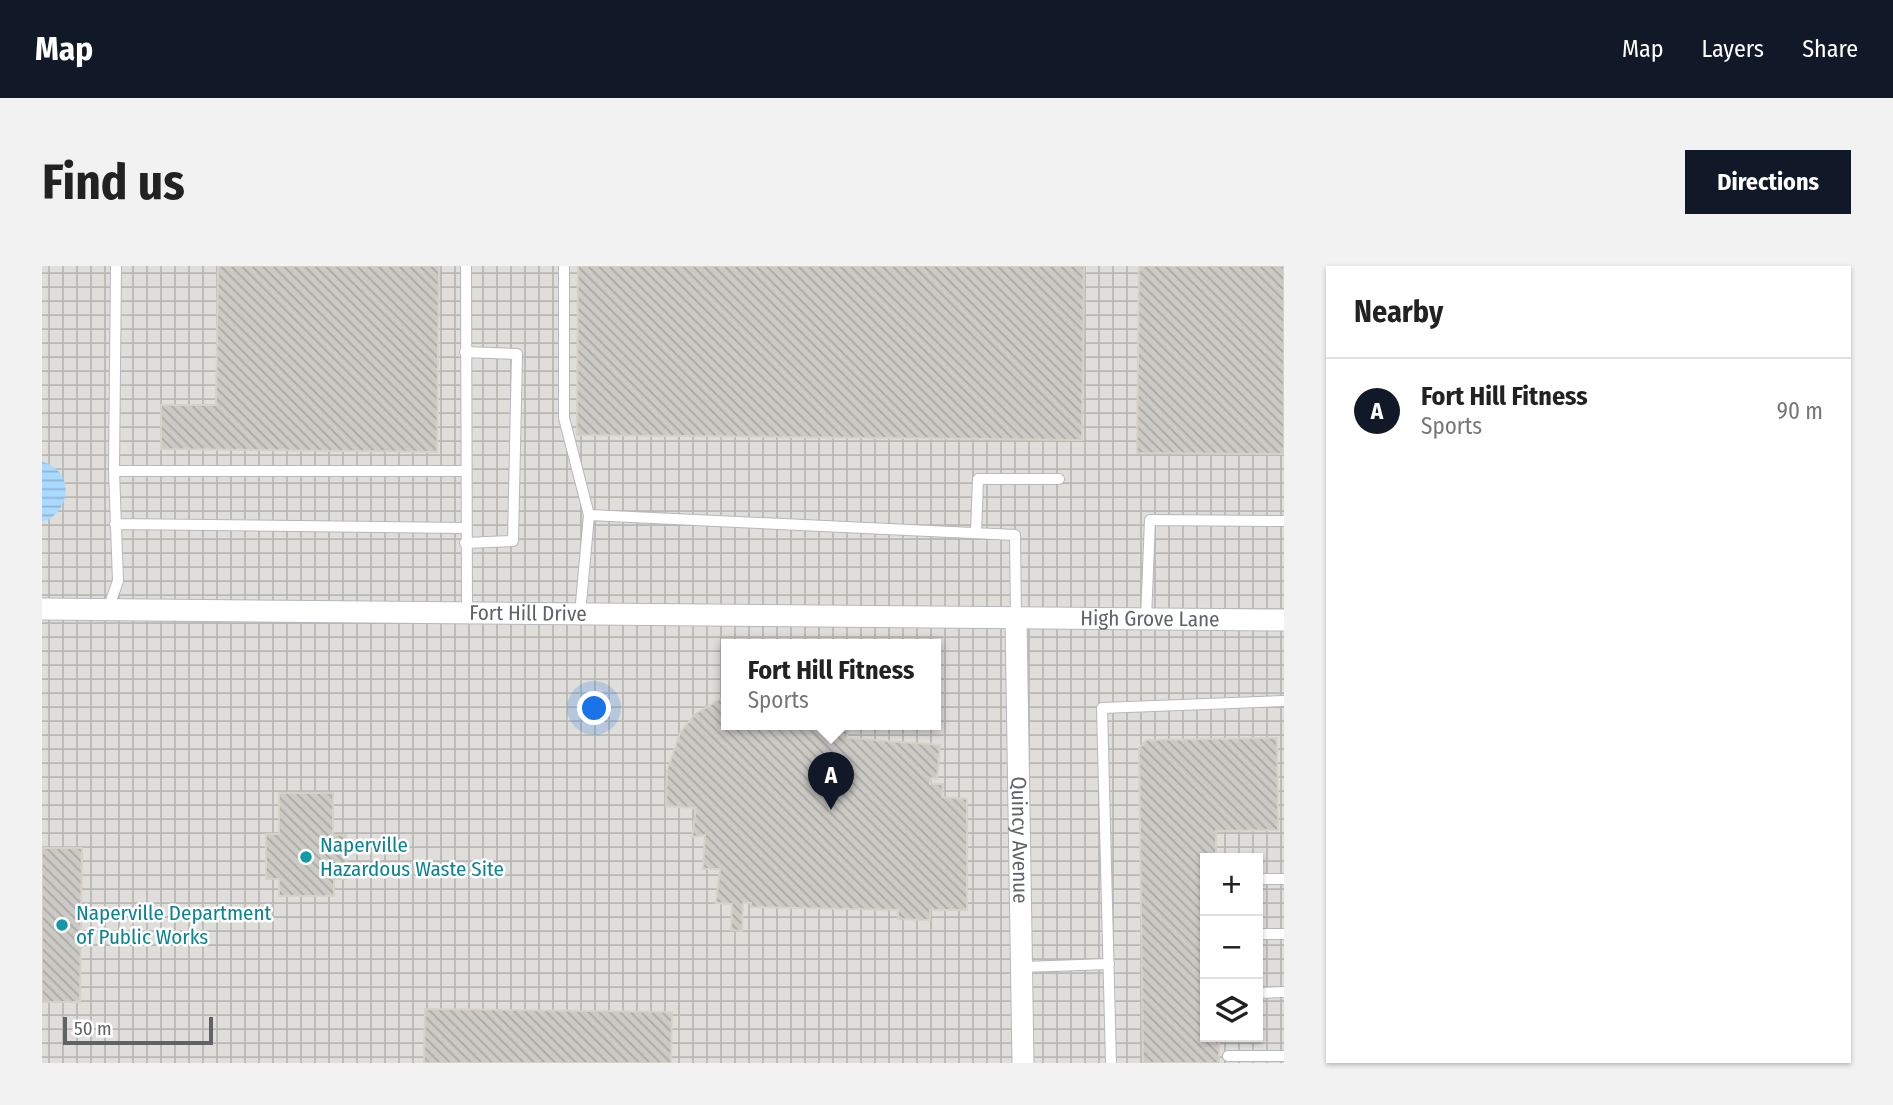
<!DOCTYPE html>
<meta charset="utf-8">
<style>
body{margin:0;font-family:"Fira Sans Condensed",sans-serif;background:#f2f2f2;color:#222}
.controls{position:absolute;right:21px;bottom:21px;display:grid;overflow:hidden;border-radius:0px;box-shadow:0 2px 5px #0004}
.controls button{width:63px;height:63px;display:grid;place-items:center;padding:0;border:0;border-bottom:2px solid #e0e0e0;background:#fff;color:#222;font:35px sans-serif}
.scale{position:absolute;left:21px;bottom:18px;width:150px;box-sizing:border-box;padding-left:7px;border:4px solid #5f6368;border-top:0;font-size:19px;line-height:24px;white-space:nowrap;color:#5f6368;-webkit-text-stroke:5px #fff;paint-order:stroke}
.you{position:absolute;left:553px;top:443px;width:24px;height:24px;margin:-18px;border:5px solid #fff;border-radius:50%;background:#1a73e8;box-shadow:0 0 0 10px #1a73e833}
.badge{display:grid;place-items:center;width:46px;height:46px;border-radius:50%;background:#111827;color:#fff;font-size:23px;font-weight:700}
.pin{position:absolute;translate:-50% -58px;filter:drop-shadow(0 2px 4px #0008)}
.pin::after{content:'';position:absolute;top:37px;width:24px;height:21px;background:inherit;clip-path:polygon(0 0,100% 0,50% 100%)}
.popup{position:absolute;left:679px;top:373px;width:220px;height:91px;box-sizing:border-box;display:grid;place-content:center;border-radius:0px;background:#fff;filter:drop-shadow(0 2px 5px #0005);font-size:23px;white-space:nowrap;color:#767676}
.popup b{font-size:26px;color:#222}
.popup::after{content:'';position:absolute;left:50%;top:100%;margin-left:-14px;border:14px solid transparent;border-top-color:#fff}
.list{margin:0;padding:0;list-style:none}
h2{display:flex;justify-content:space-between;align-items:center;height:91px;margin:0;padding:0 28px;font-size:30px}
h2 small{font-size:23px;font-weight:400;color:#767676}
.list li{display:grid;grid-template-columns:46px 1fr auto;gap:21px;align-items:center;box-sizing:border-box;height:105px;padding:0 28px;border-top:2px solid #e0e0e0}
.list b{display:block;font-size:26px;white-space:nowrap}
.list p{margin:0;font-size:23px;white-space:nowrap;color:#767676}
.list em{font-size:23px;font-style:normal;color:#767676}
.icon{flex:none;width:38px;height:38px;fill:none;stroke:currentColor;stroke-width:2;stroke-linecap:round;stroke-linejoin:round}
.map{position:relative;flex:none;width:1242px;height:797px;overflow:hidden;border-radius:0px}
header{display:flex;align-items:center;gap:42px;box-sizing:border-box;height:98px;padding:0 35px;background:#111827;color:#fff}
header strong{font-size:33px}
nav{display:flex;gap:38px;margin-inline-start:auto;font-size:24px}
.intro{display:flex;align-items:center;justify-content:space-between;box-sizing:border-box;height:168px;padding:0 42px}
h1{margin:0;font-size:49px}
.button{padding:18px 32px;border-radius:0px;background:#111827;color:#fff;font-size:24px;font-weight:700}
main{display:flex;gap:42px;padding:0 42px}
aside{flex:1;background:#fff;border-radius:0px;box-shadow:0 2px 5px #0004}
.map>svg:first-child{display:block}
.industrial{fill:url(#industrial-grid);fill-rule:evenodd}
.water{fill:url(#water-rules)}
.building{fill:url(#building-back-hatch);stroke:#d6d1c6;stroke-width:2}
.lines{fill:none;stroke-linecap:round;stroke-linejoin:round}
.service-casing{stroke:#b5b8bc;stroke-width:12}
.minor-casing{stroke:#b5b8bc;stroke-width:23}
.service{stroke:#fff;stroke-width:10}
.minor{stroke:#fff;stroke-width:21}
.culture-dot{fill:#0f9aa8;stroke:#fff;stroke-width:2.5}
.labels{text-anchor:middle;stroke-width:5;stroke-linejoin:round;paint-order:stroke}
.street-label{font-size:21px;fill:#5f6368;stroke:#fff}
.culture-label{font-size:21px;fill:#0d838f;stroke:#fff;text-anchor:start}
</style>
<header>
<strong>Map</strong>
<nav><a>Map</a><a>Layers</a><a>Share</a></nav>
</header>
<div class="intro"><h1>Find us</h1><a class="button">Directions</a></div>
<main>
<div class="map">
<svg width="1242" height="797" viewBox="0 0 1242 797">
<defs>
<pattern id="industrial-grid" width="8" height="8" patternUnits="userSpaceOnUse" patternTransform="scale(1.75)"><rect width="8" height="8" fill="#e0deda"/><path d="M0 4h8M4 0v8" fill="none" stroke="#b9b8b5"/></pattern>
<pattern id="water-rules" width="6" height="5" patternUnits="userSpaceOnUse" patternTransform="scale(1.75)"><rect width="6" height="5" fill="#aadaff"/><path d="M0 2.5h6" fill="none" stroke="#8eb4d2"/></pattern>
<pattern id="building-back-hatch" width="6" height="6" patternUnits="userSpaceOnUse" patternTransform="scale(1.75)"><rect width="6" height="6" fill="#cccac5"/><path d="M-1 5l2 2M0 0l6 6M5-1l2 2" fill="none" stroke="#a9a8a4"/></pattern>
</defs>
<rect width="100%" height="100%" fill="#f1efe8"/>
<path class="industrial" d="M0,0h1242v797h-1242zM684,378h210v80h-210zM1163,592h53v179h-53z"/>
<path class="water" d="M0,196c33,8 30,50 0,60z"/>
<path class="building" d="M176,0h221l-2,186 -276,-3v-44h55z
M536,0h506l-2,174 -505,-5z
M1097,0h145v188l-147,-1z
M684,430v28h122l-1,14 93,7 -3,34 -6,-1 -1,6h13l-1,13 25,2v111h-37v10l-32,-1v-9l-147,-3v-4h-8l-1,28 -11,-1 1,-26 -16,-1 4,-34h-17l2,-34 -13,2 4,-29 -30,-2 1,-35 13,-38 15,-19z
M1235,472l1,92 -62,1v27h-11v179h14v26h-76l-4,-315 8,-8z
M237,527h54v42h13l1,44h-13v17h-55v-17h-13v-45h13z
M0,582h40l-2,154h-38z
M383,743l247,3 -1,51h-247z"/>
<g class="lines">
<defs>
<path id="service" d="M424,0l1,347
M522,0v152l25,97 -9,99
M72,205h351
M547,249l426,20 1,83
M73,258l349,4
M934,267l2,-54h81
M423,277l48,-2 4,-187 -52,-2
M66,343l10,-28 -4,-110 2,-205
M1104,353l4,-99 134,1
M1216,613h26
M1216,668h26
M980,701l87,-3
M1216,727l26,-1
M1186,790h56
M1069,797l-9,-355 182,-7"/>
<g id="minor">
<path id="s1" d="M0,343l1242,11"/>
<path id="s2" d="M974,352l7,445"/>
</g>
</defs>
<use href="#service" class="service-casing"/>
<use href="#minor" class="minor-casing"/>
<use href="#service" class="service"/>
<use href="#minor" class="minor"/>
</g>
<g class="culture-dot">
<circle cx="264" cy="591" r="7"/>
<circle cx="20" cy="659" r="7"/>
</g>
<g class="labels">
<g class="street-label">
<text dy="7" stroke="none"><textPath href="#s1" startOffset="486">Fort Hill Drive</textPath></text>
<text dy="7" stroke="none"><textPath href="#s1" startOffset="1108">High Grove Lane</textPath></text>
<text dy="7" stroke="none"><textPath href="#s2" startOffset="222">Quincy Avenue</textPath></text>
</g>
<g class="culture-label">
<text x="278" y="586">Naperville<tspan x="278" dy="24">Hazardous Waste Site</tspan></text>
<text x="34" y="654">Naperville Department<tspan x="34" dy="24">of Public Works</tspan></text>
</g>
</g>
</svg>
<div class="controls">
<button>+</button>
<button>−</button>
<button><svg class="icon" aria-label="layers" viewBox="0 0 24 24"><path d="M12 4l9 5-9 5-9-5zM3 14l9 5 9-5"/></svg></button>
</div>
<div class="scale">50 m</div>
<div class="you"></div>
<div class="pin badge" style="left:789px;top:544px">A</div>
<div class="popup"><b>Fort Hill Fitness</b>Sports</div>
</div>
<aside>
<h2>Nearby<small></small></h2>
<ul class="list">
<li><span class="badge">A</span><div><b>Fort Hill Fitness</b><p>Sports</p></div><em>90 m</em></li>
</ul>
</aside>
</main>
